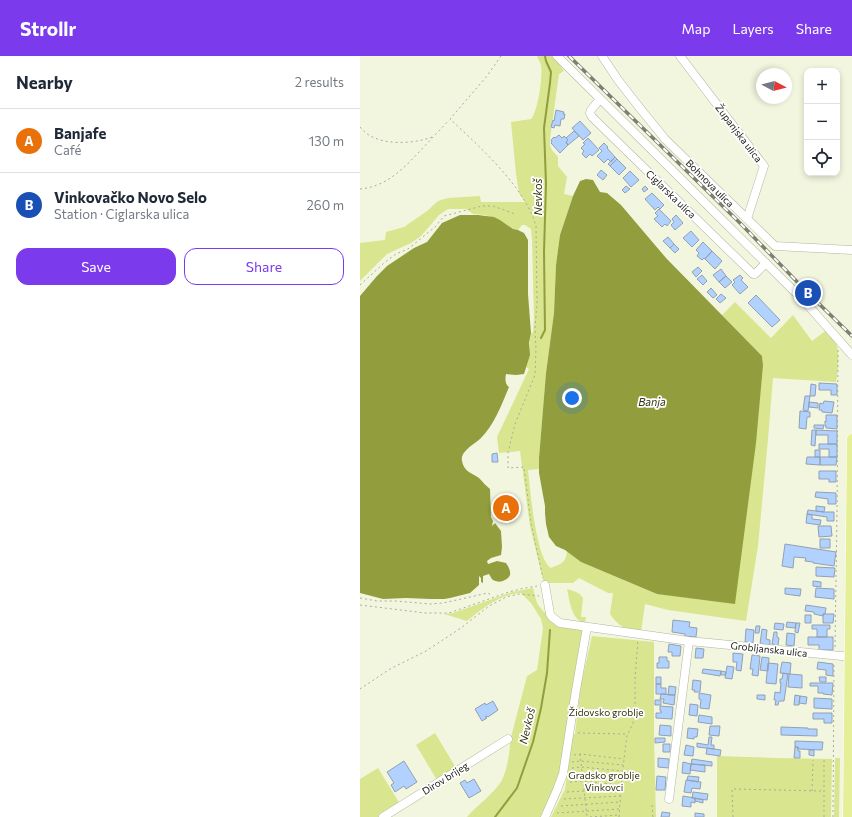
<!DOCTYPE html>
<meta charset="utf-8">
<style>
body{margin:0;font-family:Commissioner,sans-serif;background:#f6f6f7;color:#1f2937}
.controls{position:absolute;right:12px;top:12px;display:grid;overflow:hidden;border-radius:8px;box-shadow:0 2px 6px #0003}
.controls button{width:36px;height:36px;display:grid;place-items:center;padding:0;border:0;border-bottom:1px solid #e0e1e3;background:#fff;color:#1f2937;font:20px sans-serif}
.compass{position:absolute;left:396px;top:12px;width:36px;height:36px;border-radius:50%;background:#fff;box-shadow:0 2px 6px #0003;rotate:97deg}
.you{position:absolute;left:212px;top:342px;width:14px;height:14px;margin:-10px;border:3px solid #fff;border-radius:50%;background:#1a73e8;box-shadow:0 0 0 6px #1a73e833}
.badge{display:grid;place-items:center;width:26px;height:26px;border-radius:50%;background:#7c3aed;color:#fff;font-size:13px;font-weight:700}
.pin{position:absolute;translate:-50% -50%;border:2px solid #fff;box-shadow:0 1px 4px #0006}
.list{margin:0;padding:0;list-style:none}
h2{display:flex;justify-content:space-between;align-items:center;height:52px;margin:0;padding:0 16px;font-size:17px}
h2 small{font-size:13px;font-weight:400;color:#747a83}
.list li{display:grid;grid-template-columns:26px 1fr auto;gap:12px;align-items:center;box-sizing:border-box;height:64px;padding:0 16px;border-top:1px solid #e0e1e3}
.list b{display:block;font-size:15px;white-space:nowrap}
.list p{margin:0;font-size:13px;white-space:nowrap;color:#747a83}
.list em{font-size:13px;font-style:normal;color:#747a83}
.actions{display:flex;gap:8px;padding:12px 16px}
.actions a{flex:1;padding:9px 0;border:1px solid #7c3aed;border-radius:12px;text-align:center;font-size:14px;color:#7c3aed}
.actions .main{background:#7c3aed;color:#fff}
.icon{flex:none;width:22px;height:22px;fill:none;stroke:currentColor;stroke-width:2;stroke-linecap:round;stroke-linejoin:round}
.map{position:relative;flex:none;width:492px;height:761px;overflow:hidden}
header{display:flex;align-items:center;gap:24px;box-sizing:border-box;height:56px;padding:0 20px;background:#7c3aed;color:#fff}
header strong{font-size:19px}
nav{display:flex;gap:22px;margin-inline-start:auto;font-size:14px}
main{display:flex}
aside{flex:1;background:#fff}
.map>svg:first-child{display:block}
.green{fill:#d9e58f}
.water{fill:#929d3e}
.lines{fill:none;stroke-linecap:round;stroke-linejoin:round}
.stream{stroke:#929d3e;stroke-width:2}
.building{fill:#b1d1fe;stroke:#93a0b2}
.minor-casing{stroke:#b2b6a0;stroke-width:9}
.major-casing{stroke:#fff;stroke-width:11}
.path{stroke:#a9ac9a;stroke-width:1;stroke-dasharray:2 3;stroke-linecap:butt}
.minor{stroke:#fff;stroke-width:8}
.major{stroke:#e5ef97;stroke-width:10}
.rail-casing{stroke:#7d8071;stroke-width:3.5}
.rail{stroke:#fff;stroke-width:2;stroke-dasharray:6;stroke-linecap:butt}
.labels{text-anchor:middle;stroke-width:3.5;stroke-linejoin:round;paint-order:stroke}
.street-label{font-size:10px;fill:#202119;stroke:#fff}
.park-label{font-size:10px;fill:#32360e;stroke:#fff}
.water-label{font-size:11px;font-style:italic;fill:#33370f;stroke:#fff}
</style>
<header>
<strong>Strollr</strong>
<nav><a>Map</a><a>Layers</a><a>Share</a></nav>
</header>
<main>
<aside>
<h2>Nearby<small>2 results</small></h2>
<ul class="list">
<li><span class="badge" style="background:#e8710a">A</span><div><b>Banjafe</b><p>Café</p></div><em>130 m</em></li>
<li><span class="badge" style="background:#1a4fb4">B</span><div><b>Vinkovačko Novo Selo</b><p>Station · Ciglarska ulica</p></div><em>260 m</em></li>
</ul>
<div class="actions"><a class="main">Save</a><a>Share</a></div>
</aside>
<div class="map">
<svg width="492" height="761" viewBox="0 0 492 761">
<rect width="100%" height="100%" fill="#f2f6df"/>
<path class="green" d="M177,0h16l11,15 -5,3 -9,65v6l2,5 6,7v9l9,11 -3,17 9,2 -13,39 -4,30 -2,48 -8,60 -7,85v11l-11,1c2,18 8,90 23,98 10,-4 15,-5 16,-17l14,11 76,32 106,-229 -1,-9 -40,-41 13,-13 36,36 22,-23 19,26 16,-12c3,4 7,9 8,14 4,9 2,29 0,39l-63,-4 -5,61 -10,107 -12,75 -78,-11 -23,-6 -4,28c-17,-4 -20,-3 -31,-18l3,-21h-5l-29,-15 -6,5h-27l-2,1 -14,-58 -10,-75 -21,2 -2,-16 32,-68 -3,-2c4,-11 3,-22 5,-34h2l1,-15 -2,-78 -1,-11 -6,-4h-3l-4,5 -5,-1 -13,-9 -15,-5 -12,-1 -7,-5h-18l-9,6 -18,21 -10,7 -24,11 -27,27v-38l25,-3 1,-8 18,-5 23,-16 11,-10 10,-3 32,-2 1,6h44l-6,-9 -3,-19 -5,-52 20,-3c7,-7 12,-44 10,-54 -1,-3 -3,-6 -4,-9z
M173,532l3,12 2,5 5,6 4,3 8,11 28,4 -22,144 -18,44h-76c10,-12 28,-24 35,-37 5,-10 8,-28 8,-39l17,-65 10,-6 6,-42 -2,-9 -10,-16 -10,-10c-21,1 -39,16 -54,28l-23,-7 9,-1 59,-21z
M207,533c7,2 12,3 16,9l-2,19h5l-1,7c-14,-5 -15,-22 -18,-35z
M232,580l62,6v96l2,79h-105l14,-28 7,-49 1,-5 2,-1 6,-49z
M75,677l21,35 -19,12 -21,-35z
M357,700l59,2 56,1 -1,58h-114z
M475,702h5l-1,59h-5z
M18,712l22,36 -21,13h-19v-38z"/>
<path class="water" d="M226,123l7,1 7,12 7,1 14,12 45,53 96,98 1,9 -7,78 -21,161 -78,-10 -76,-32 -16,-12 -9,-4 -7,-9 -3,-13 -1,-11v-7l-6,-33v-15l7,-85 8,-60 2,-48 4,-30 13,-39 7,-15z
M100,159h18l16,2 6,3 13,9 5,1 6,3 4,7v54l3,39 -2,10 1,12 -6,19 -8,1 -10,-1c-1,5 -1,10 3,13 -7,17 -15,38 -28,51 -6,6 -21,13 -19,23 2,11 10,12 17,17 4,4 7,8 11,11l1,28 2,4 -1,5 3,-3 6,8 1,16 -1,8 -10,3 -4,3 1,3 9,-3 9,2c2,3 5,8 4,12 -2,5 -10,8 -14,6 -4,0 -5,-4 -7,-7l-6,2v7l-2,-1v-4l-2,-2v9l-9,8 -20,5 -6,1h-13l-25,-1 -23,1 -23,-6v-297l17,-20 10,-10 27,-18 13,-6 15,-19z"/>
<g class="lines">
<path class="stream" d="M181,282l4,-8 -1,-78 2,-68 -2,-56 6,-45 1,-11 -5,-11 -1,-5
M135,761l22,-29 16,-46 8,-34 6,-35 3,-43"/>
</g>
<path class="building" d="M196,54l8,2 -1,2h2l-1,5h-3l-1,7 -5,-1 -1,3 -3,-1 2,-7 1,1z
M220,65l11,12 -8,7 -11,-12z
M214,75l5,5 -11,9 -2,-3 2,-2 -2,-2z
M199,79l3,3 2,-2 4,4 -2,2 2,3 -8,8 -9,-10 1,-1 -1,-2 3,-3 1,1z
M228,82l11,12 -7,6 -2,-2 -4,4 -4,-4 2,-3 -3,-3 4,-4 -2,-1z
M244,87l4,4 -1,1 8,9 -4,5 -3,-3 -4,4 -7,-7 5,-5 -3,-3z
M255,101l2,2 -7,7 -2,-2z
M257,103l9,9 -7,7 -9,-9z
M241,114l6,5 -4,5 -6,-5z
M270,115l9,9 -8,7 -8,-9z
M266,130l4,3 -5,4 -3,-3z
M285,130l3,3 -4,3 -2,-3z
M292,137l12,12 -4,4 -2,-2 -3,3 -10,-11z
M299,153l12,12 -4,5 -2,-2 -3,3 -8,-8 4,-3 -3,-3z
M316,159l7,8 -8,7 -4,-5 3,-3 -2,-3z
M331,175l8,9 -7,7 -9,-9z
M308,181l6,7 -4,4 -7,-7z
M343,186l9,9 -7,8 -1,-1 -2,2 -5,-4 2,-3 -3,-3z
M314,188l5,5 -4,4 -5,-5z
M352,195l10,10 -7,8 -10,-10z
M338,211l4,4 -6,6 -4,-5z
M361,213l5,7 -7,6 -6,-7z
M342,219l5,6 -4,4 -6,-6z
M380,219l3,3 -2,2 7,7 -8,7 -8,-9 3,-3 -2,-2z
M366,220l6,6 -7,6 -6,-6z
M351,232l6,7 -4,3 -6,-6z
M361,238l5,4 -6,5 -4,-4z
M396,239l24,25 -8,7 -24,-24z
M459,327l18,1v11h-6v-5h-12z
M451,328l5,1 -1,11h-5z
M445,340h5l-2,15 -5,-1z
M464,345l10,1 -2,11 -10,-1v-2h-3l1,-7 3,1z
M449,346l9,1v5l-9,-1z
M440,355l10,1v5h-3l-1,12 -7,-1z
M466,359h11v14l-11,-1v-2h-1v-5l1,1z
M454,369h10l-1,4 -9,-1z
M452,374h4l-1,16 -4,-1z
M456,374l21,1v13h-9v-9h-12z
M459,388h18v13h-8v-8h-10z
M455,394h5v7h-5z
M137,397l1,9h-6v-8z
M447,401h13v8l-14,-1z
M460,401h17l-1,8h-16z
M459,415h17v11h-7v-3h-10z
M456,436l20,1v11h-8v-5l-13,-2z
M140,439l14,2 -3,23 -13,-1z
M456,450l9,1 -1,5 -8,-1z
M448,454l16,2h10v9h-7v-4l-20,-3z
M447,458l5,1v4l9,1 -1,5 -14,-2z
M458,470h13l1,10 -13,1z
M460,483h10v9h-10z
M425,488l51,8 -2,14 -21,-3v-1l-8,-1 1,-3 -12,-1 -1,11 -11,-2z
M456,511l19,1 -1,9 -18,-1z
M453,525l8,1v5l-8,-1z
M425,532l16,1 -1,7 -15,-2z
M456,532l18,1v10l-19,-2z
M446,549l20,3 -1,6h-2v2l-9,-2v-2l-9,-1z
M463,558h11l-1,9h-10z
M445,559h6v8h-6z
M313,564l17,2 -1,5 8,1 -1,9 -11,-1v-2l-13,-2z
M427,566l9,1 -1,5 -9,-1z
M415,567l9,1 -1,6 -9,-1z
M436,567h4l-2,10 -3,-1z
M452,569h18v4h-3v8h-10v-8h-5z
M396,570h4l-1,7h-4z
M386,573l8,1 -1,13 -8,-1z
M402,573l5,1 -1,9 4,1v5l-10,-1z
M414,576h3v5l2,1 -1,7 -6,-1z
M427,577l8,1 -1,12 -8,-1z
M448,581h25v13h-14v-5h-11z
M309,588l12,2 -1,10h-8v-4h-4z
M336,592l8,1 -1,9h-8z
M373,597l10,1 -2,17 -5,-1 1,-8h-4z
M392,599l8,1 -2,20 -6,-1 1,-6h-3z
M299,601h8v4h2v7h-12v-5h2z
M402,601l7,1 -1,13 -8,-1z
M422,606l9,1 -1,11 -10,-1z
M458,606l15,2v12l-7,-1v-5l-9,-1z
M408,607l10,1 -2,20 -10,-1z
M367,610l7,1 -2,12 -7,-1z
M343,613l18,2 -1,5 -18,-3z
M361,615l5,1 -1,3h-4z
M423,617l5,1 -4,27h-5l-1,4h-3l1,-5h-2l1,-8 5,1 1,-10h-1v-4h2z
M429,618l13,1v13l-14,-1z
M296,621h5v7h-5z
M459,621h7v5h-6z
M333,624l8,1 -1,11h-6l1,-2h-3z
M450,627h23l-1,12 -9,-1v-1h-5v-7h-8z
M296,628h5v4h5v6h-10z
M309,630l7,1 -1,8h-7z
M339,637l12,2 -2,14 -9,-1 1,-8 -2,-1z
M301,638l14,1 -1,10 -11,-2 1,-4h-4z
M397,639h8v5l-8,-1z
M435,639l5,1 -1,9h-5z
M440,640l7,1 -1,7 -7,-1z
M454,642l18,1v10l-18,-1z
M295,644h6v5h-6z
M133,645l5,9 -10,7 -1,-1 -2,1 2,1 -5,3 -7,-12 10,-6 1,2z
M330,648l8,1 -1,11 -8,-1z
M300,650l13,1 -1,12 -16,-1v-5h5l1,-1 -2,-1z
M453,657h19v10h-8v-4h-11z
M339,659l13,2v7l-14,-2z
M300,669l11,1v10l-12,-1z
M350,670h10l-1,10 -10,-1z
M421,671l27,1v1h9v7l-36,-1z
M328,672l10,1 -1,8h-3v2l-7,-1z
M349,681h3l-1,8h3v4l-17,-2v-4l11,2z
M295,682h10v4l-10,1z
M435,685l28,1 -1,8 -24,-1v-2h-3z
M303,688h7v8h-7z
M326,689l8,2 -1,9 -9,-1z
M435,691h3v4h2v7h-6z
M347,692l14,2 -1,6 -14,-2z
M449,694h5v6l-5,-1z
M298,702l11,1v9l-11,-1z
M332,703l20,3v4l-21,-2z
M44,705l13,21 -11,7 -2,-3 -9,6 -4,-7 3,-2 -7,-11z
M323,706l8,2 -1,10 -8,-1z
M331,708l14,1v7l-15,-2z
M297,720l9,1 -1,13h-9z
M328,720l11,1 -1,5 -11,-2z
M114,723l7,12 -12,7 -9,-15 5,-3 2,3z
M326,724l15,2 -1,7 -8,-1 -1,5 -7,-1z
M333,736l15,2 -1,6 -15,-2z
M323,740l12,2v5l-4,-1v5l-9,-1z
M335,742l8,2v3l-8,-2z
M302,756l8,1 -1,4h-8z
M335,757l9,1v3h-9z"/>
<g class="lines">
<defs>
<path id="minor" d="M197,0l249,247 46,52
M242,0l16,24 21,27 26,32 110,107 77,4
M320,0l84,110 -17,53
M240,43l-9,11 -1,3 2,4 161,157h2l11,-11
M185,529l5,29 2,3 8,6 129,18 163,16
M309,743l20,-158
M23,761l125,-78
M185,761l12,-27 6,-16 13,-84 11,-63"/>
<path id="major" d="M488,761l4,-378"/>
</defs>
<use href="#minor" class="minor-casing"/>
<use href="#major" class="major-casing"/>
<path class="path" d="M141,0l-14,20 -37,43c29,27 75,68 86,107l1,77 -2,25 1,21 -1,26 -20,49 -7,29v15l16,-1 7,56 12,55
M0,71c4,5 9,9 15,11 15,7 42,5 57,-1
M0,133c26,-2 44,-21 61,-39 9,-10 19,-20 28,-30
M0,229l24,-22 12,-9 12,-5 11,-9 16,-13 9,-11 38,-10h11l22,8
M0,542l17,3h19l34,3 13,-1 45,-10 3,2
M0,549l65,8h24l60,-21 11,-3 17,-3
M475,591l2,-134 1,-163
M0,633l30,-20 36,-18 35,-23 28,-22 8,-4 9,-5 13,-3 20,2
M218,677l49,1
M220,698l7,63
M214,699l6,-1 44,5
M212,706l9,-1 42,4
M212,712l10,-1 40,4
M211,719l12,-1 39,3
M210,726l13,-1 38,4
M452,735l1,-31
M207,736l53,-3
M204,743l56,-3
M292,749l1,12
M201,750l59,-4
M197,757l62,-4
M230,761l29,-2
M259,761l3,-41 4,-33 1,-7 6,-13 2,-9v-36l3,-38
M373,761l-1,-28 92,2
M464,761v-57
M473,761l1,-155"/>
<use href="#minor" class="minor"/>
<use href="#major" class="major"/>
<defs>
<path id="rail" d="M209,0l172,168 67,69 44,43"/>
</defs>
<use href="#rail" class="rail-casing"/>
<use href="#rail" class="rail"/>
</g>
<g class="labels">
<g class="street-label">
<text transform="translate(379 77) rotate(53)" y="4">Županjska ulica</text>
<text transform="translate(350 127) rotate(45)" y="4">Bohnova ulica</text>
<text transform="translate(311 138) rotate(44)" y="4">Ciglarska ulica</text>
<text transform="translate(409 593) rotate(6)" y="4">Grobljanska ulica</text>
<text transform="translate(85 722) rotate(-32)" y="4">Dirov brijeg</text>
</g>
<g class="park-label">
<text x="246" y="660">Židovsko groblje</text>
<text x="244" y="723">Gradsko groblje<tspan x="244" dy="12">Vinkovci</tspan></text>
</g>
<g class="water-label">
<text transform="translate(178 141) rotate(-90)" y="4">Nevkoš</text>
<text x="292" y="350">Banja</text>
<text transform="translate(167 670) rotate(-77)" y="4">Nevkoš</text>
</g>
</g>
</svg>
<div class="controls">
<button>+</button>
<button>−</button>
<button><svg class="icon" aria-label="locate" viewBox="0 0 24 24"><circle cx="12" cy="12" r="6"/><path d="M12 2v4M12 18v4M2 12h4M18 12h4"/></svg></button>
</div>
<svg class="compass" viewBox="-18 -18 36 36"><path d="M0-13l5 13h-10z" fill="#e53935"/><path d="M0 13l5-13h-10z" fill="#747a83"/></svg>
<div class="you"></div>
<div class="pin badge" style="left:146px;top:452px;background:#e8710a">A</div>
<div class="pin badge" style="left:448px;top:237px;background:#1a4fb4">B</div>
</div>
</main>
